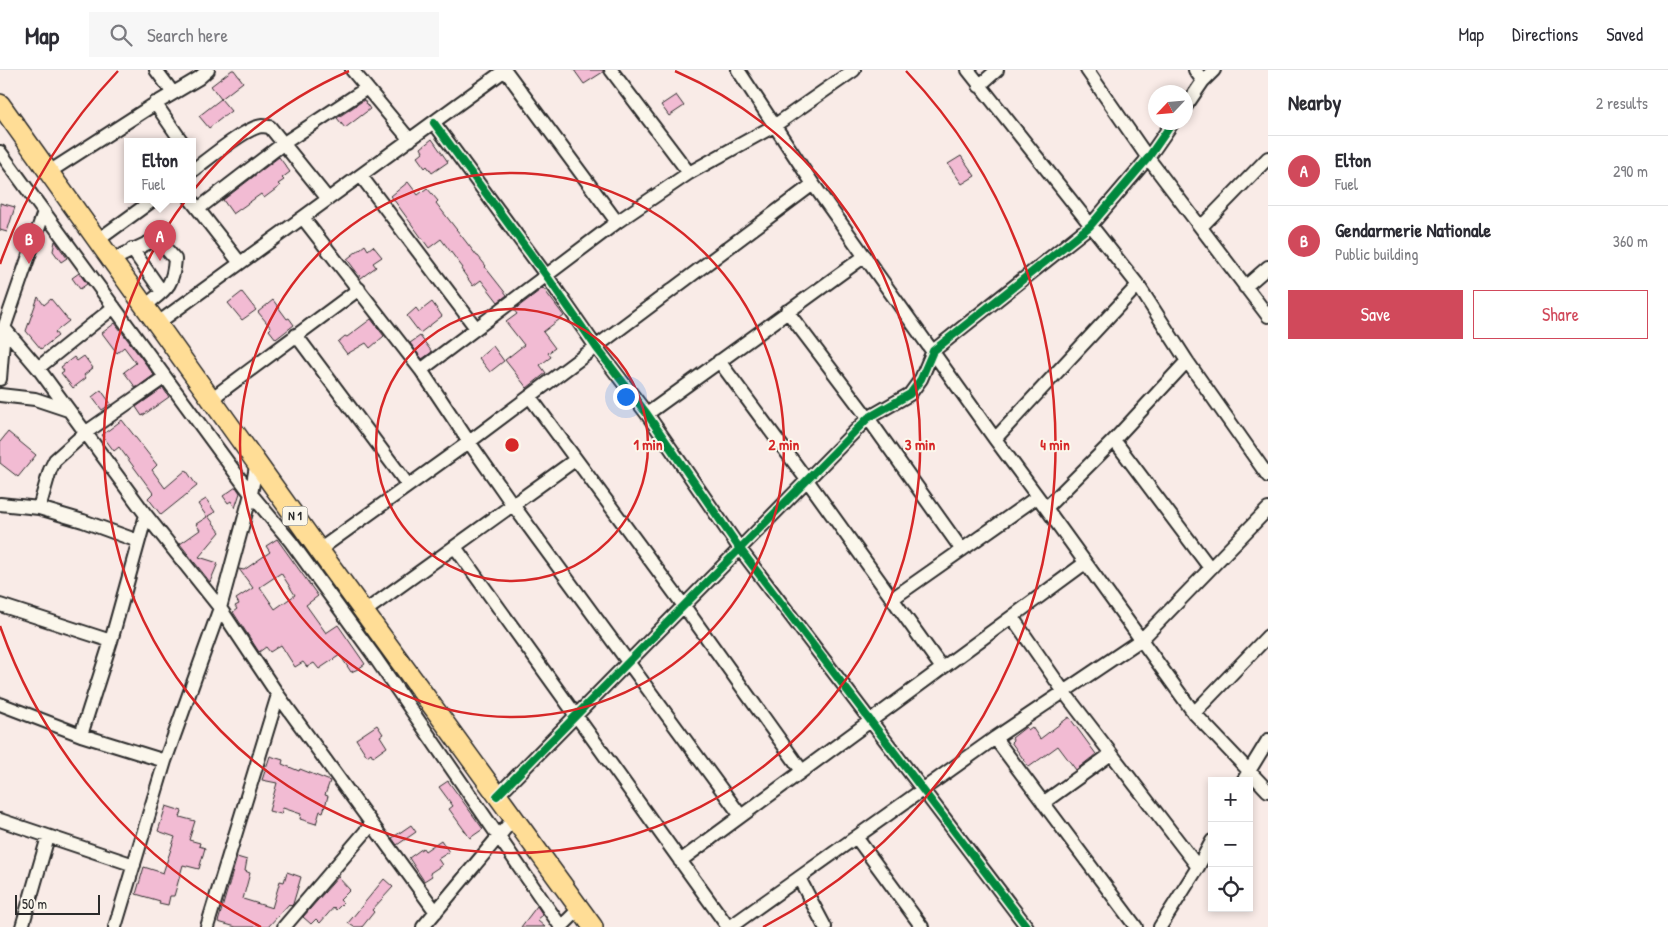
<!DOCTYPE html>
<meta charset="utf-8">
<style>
body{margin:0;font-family:"Patrick Hand",sans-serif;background:#f7f7f7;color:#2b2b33}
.controls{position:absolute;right:15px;bottom:15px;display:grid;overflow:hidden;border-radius:0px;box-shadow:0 2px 8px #0003}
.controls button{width:45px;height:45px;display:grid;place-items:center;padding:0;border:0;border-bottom:1px solid #e1e1e2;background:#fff;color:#2b2b33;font:25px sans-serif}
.compass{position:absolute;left:1148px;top:15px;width:45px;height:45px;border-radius:50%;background:#fff;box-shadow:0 2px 8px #0003;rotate:244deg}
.scale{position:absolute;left:15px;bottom:12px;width:85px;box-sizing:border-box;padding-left:5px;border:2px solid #2b2b2b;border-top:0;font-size:14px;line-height:18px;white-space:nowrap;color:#2b2b2b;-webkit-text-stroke:4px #fbf7ec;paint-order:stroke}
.you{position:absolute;left:625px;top:326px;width:18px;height:18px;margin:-12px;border:4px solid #fff;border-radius:50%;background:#1a73e8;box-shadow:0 0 0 8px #1a73e833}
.badge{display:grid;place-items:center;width:32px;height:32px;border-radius:50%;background:#d1495b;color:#fff;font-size:16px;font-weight:700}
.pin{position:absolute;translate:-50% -41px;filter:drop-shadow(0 1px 2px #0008)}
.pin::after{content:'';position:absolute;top:26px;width:18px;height:15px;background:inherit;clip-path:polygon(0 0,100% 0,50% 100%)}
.popup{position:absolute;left:124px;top:68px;width:72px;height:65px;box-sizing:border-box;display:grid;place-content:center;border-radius:0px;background:#fff;filter:drop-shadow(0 1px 4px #0005);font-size:16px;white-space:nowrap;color:#7c7c81}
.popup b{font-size:19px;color:#2b2b33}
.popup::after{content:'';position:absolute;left:50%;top:100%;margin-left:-10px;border:10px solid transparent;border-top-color:#fff}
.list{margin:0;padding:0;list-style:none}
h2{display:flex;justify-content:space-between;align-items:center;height:65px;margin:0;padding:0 20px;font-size:21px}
h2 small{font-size:16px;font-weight:400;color:#7c7c81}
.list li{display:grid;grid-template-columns:32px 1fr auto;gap:15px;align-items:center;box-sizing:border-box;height:70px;padding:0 20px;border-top:1px solid #e1e1e2}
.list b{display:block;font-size:19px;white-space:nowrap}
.list p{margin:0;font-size:16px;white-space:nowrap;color:#7c7c81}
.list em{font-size:16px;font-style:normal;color:#7c7c81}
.actions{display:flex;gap:10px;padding:15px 20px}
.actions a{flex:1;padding:11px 0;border:1px solid #d1495b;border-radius:0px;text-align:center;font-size:18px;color:#d1495b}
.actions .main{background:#d1495b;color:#fff}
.icon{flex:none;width:28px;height:28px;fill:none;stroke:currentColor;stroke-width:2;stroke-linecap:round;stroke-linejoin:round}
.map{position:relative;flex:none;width:1268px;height:857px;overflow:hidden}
header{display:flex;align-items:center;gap:30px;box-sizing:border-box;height:70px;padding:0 25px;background:#fff;border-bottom:1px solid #e1e1e2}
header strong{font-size:24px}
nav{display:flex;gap:28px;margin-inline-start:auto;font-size:18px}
.search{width:350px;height:45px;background:#f7f7f7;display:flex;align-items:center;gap:12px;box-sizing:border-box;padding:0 18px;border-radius:0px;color:#7c7c81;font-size:19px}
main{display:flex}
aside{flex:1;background:#fff}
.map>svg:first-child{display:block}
.building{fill:#f2bbd3;stroke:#2b2b2b;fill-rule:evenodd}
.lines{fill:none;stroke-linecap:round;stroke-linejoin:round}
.minor-casing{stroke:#2b2b2b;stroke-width:16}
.highway-casing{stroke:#2b2b2b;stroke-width:22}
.minor{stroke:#fbf7ec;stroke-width:12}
.highway{stroke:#ffdd96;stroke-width:19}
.cycleway-casing{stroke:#fbf7ec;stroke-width:11}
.cycleway{stroke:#00873e;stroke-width:8}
.ring{fill:none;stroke:#d62828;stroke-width:2.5}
.labels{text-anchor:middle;stroke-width:4;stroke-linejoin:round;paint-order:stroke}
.shield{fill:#fbf7ec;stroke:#696865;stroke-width:1}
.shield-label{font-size:12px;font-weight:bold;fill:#2b2b2b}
.centre{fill:#d62828;stroke:#fbf7ec;stroke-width:2.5}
.ring-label{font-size:15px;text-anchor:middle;font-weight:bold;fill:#d62828;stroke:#fbf7ec;stroke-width:4;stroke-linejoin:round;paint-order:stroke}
</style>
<header>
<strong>Map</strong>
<div class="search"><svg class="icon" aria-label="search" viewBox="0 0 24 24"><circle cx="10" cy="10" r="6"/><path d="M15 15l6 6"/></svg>Search here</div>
<nav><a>Map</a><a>Directions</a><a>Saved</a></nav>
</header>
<main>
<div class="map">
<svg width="1268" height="857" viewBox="0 0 1268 857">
<rect width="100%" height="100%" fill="#f9ebe7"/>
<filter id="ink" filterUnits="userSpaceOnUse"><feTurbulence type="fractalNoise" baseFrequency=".02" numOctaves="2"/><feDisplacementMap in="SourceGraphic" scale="10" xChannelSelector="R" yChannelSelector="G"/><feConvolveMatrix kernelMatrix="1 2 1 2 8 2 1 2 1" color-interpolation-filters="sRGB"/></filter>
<g filter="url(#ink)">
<path class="building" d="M232,0h2l9,12 -22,17 -10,-13z
M574,0h29v2l-19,12z
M676,25l8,11 -15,10 -8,-11z
M221,29l10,12 -22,17 -10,-12z
M364,30l6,9 -25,19 -8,-10z
M432,69l16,23 -16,11 -5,-7 -2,2 -8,-11 6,-5 -2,-4z
M961,86l14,20 -13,8 -14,-20z
M279,87l11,15 -8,6 2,2 -6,4 2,2 -16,12 -3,-4 -28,20 -10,-14z
M408,112l10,13 9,-7 11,13 -2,2 41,53h1l8,10 -1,1 22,28 -9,7 -17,-22 -8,6 -12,-17 2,-1 -22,-29 -12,9 -38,-52z
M0,133l15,4 -8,25 -7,-2z
M55,171l12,17 -6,4 -8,-11z
M365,175l3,5 5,-4 9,11 -9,6 3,4 -15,11 -14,-19z
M79,203l8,11 -7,5 -8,-11z
M543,218l21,28 -21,16 12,16 -7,5 3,4 -11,8 6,8 -19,15 -22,-28 19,-15 -18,-23 11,-8 -3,-4z
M242,222l14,18 -14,10 -14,-17z
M38,227l6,8 7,-6 18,22 -14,11 3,4 -17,13 -15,-18z
M273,230l14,19 2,-1 5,7 -18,14 -7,-9 2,-2 -13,-16z
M432,232l10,14 -22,17 -13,-17 9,-8 3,4z
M371,249l13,17 -14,12 -4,-5 -19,11 -9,-12 7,-6 2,1z
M115,253l39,52 -18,13 -12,-16 12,-9 -12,-16 -7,6 -15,-20z
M420,266l12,16 -10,7 -12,-16z
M493,276l11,15 -14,11 -11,-14z
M84,286l9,12 -9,7 2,3 -13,10 -12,-15 3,-2 -3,-4 13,-10 3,4z
M163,318l6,9 -27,19 -6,-9z
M101,320l10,14 -9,6 -10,-13z
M122,350l35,45 -5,5 13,18 21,-18 11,16 -36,29 -13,-17 5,-5 -34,-46 -5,4 -12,-16z
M8,362l28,23 -18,22 -18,-14v-21z
M236,417l4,6 -5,15 -4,-7 -3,2 -5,-7z
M206,429l9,13 -7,4 12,16 -21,25 19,6 -8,19 -30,-38 20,-14 -4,-6 11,-7 -9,-13z
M277,469l41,57 -12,9 20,28 12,-8 27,39 -7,5 -7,3 -11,-17 -21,14 -5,-6 -7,4 -4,-5 -8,5 -14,-22 -11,7 -4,-5 -7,5 -26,-40 4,-3 -2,-3 4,-2 -3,-5 17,-11 -14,-19 5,1 26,-18 -4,-6zM281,503l14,22 -20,14 -15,-22z
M1069,647l27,37 -20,16 -18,-24 -29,21 -18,-25 2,-2 -1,-2 14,-11 2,3 4,-3 8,12z
M377,655l6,9 -3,2 7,11 -14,10 -2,-4 -4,3 -11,-17z
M270,686l13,4 -1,4 17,7 1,-2 30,12 -5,14 3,1 -2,7 -3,9 -3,-1 -4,13 -16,-5 1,-5 -18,-6 -2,6 -12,-3 8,-28 -15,-3z
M448,711l35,48 -13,9 -21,-29 4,-3 -14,-19z
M166,736l16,5 -2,6 15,4 -6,19 11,3 -1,3 6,2 -6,21 -16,-4 -9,31h-4l-2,9 -9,-2 1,-2 -24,-7 8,-27 19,6 12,-36 -17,-6z
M411,755l5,7 -19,13 -5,-7z
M441,770l8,12 -11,7 4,6 -12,8 2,3 -8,5 -15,-23 14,-10 2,3z
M237,787l10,3 -2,11 5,2 -7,26 29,9 8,-27 4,1 3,-10 14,5 -8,27 -2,2 -2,-2 -21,23h-32l-18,-5z
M338,807l12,13 -10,10 3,3 -7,7 -2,-3 -14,16 -4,-4 -5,5 -8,-7z
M384,809l9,8 -21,23 2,2 -12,15h-8l-6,-4z
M537,836l6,9 -6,5 8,7h-24z"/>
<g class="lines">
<defs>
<path id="minor" d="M156,0l17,23
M352,0l58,70
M505,0l112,152
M611,0l78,103
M738,0l75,114 182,255 51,69 148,205 74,78
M968,0l170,215 49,76 81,115
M1087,0l61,88 120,158
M1195,0l8,11
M979,16l18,-16
M155,33l27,39
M1186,36l17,-25 11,-11
M434,53l112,152 50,72 51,67 93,135 287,378
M0,82l251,342 40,48 83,114 187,271
M192,101c15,-11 54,-44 70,-45 3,0 6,1 8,1l58,72
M49,102l101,-65 49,-29 9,-8
M361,106l115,152
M191,130l49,63
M198,139l86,-66 83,-55
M303,148l118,152 48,72 44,63 228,311
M1201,157l67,-69
M98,170l55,-40
M132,179l30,43
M112,190l38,-18 11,1 14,16c-2,28 -9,30 -30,47
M1245,217l23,-20
M787,241l81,107 94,132
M158,253l347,-253
M4,258l34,40 108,147 -35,126 -30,94
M296,265l112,150
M719,291l88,119 135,188
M38,298l76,-61
M421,300l196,-148 72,-49 85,-47 80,-56
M0,309l4,-51 40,-116
M0,325l35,4 33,11
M530,327l154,209 118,165
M211,329l148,-110
M647,344l218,-158
M995,369l143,-154
M1114,370l96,128
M0,434l39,4 44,13 55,20
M39,438l11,-38 5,-10 30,-27 80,-56
M1046,438l68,-68 73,-79
M146,445l74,93 58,87 158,217
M455,477l273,380
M319,480l150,-108 344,-258
M892,529l145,-102
M0,535l111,36
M364,542l211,-152
M1012,547l52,75 134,175
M0,634l81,31 84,26
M1194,643l74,-77
M995,668l141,189
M1243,711l25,-41
M497,726l371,-378 42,-24 11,-15 12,-28 157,-125 58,-68 25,-36
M1043,733l68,-49
M0,750l134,45
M856,767l66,90
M680,791l405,-298
M799,808l26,49
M22,857l26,-90
M115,857l50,-166 55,-153 31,-114 6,-33
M207,857l71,-232
M284,857l88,-103
M423,857l91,-109
M561,857l18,-18
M730,857l265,-189 147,-99 126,-130
M1160,857l38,-60 14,-26"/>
<path id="highway" d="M0,34l319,446 274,377"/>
</defs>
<use href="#minor" class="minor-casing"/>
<use href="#highway" class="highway-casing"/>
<use href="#minor" class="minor"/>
<use href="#highway" class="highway"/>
<defs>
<path id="cycleway" d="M434,53l112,152 50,72 51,67 93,135 287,378
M497,726l371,-378 42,-24 11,-15 12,-28 157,-125 58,-68 25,-36"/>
</defs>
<use href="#cycleway" class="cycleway-casing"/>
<use href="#cycleway" class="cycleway"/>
</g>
</g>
<g class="ring">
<circle cx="512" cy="375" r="136"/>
<circle cx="512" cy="375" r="272"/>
<path d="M675 1A408 408 0 1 1 349 1"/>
<path d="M261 857A543 543 0 0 1 0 556M0 194A543 543 0 0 1 118 1M906 1A543 543 0 0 1 763 857"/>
</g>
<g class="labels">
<rect class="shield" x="282.5" y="436.5" width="25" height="19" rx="4"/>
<g class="shield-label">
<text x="295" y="450">N 1</text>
</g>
</g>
<circle cx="512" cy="375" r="8" class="centre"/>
<g class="ring-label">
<text x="648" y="380">1 min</text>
<text x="784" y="380">2 min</text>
<text x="920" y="380">3 min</text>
<text x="1055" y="380">4 min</text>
</g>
</svg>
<div class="controls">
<button>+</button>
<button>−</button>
<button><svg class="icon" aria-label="locate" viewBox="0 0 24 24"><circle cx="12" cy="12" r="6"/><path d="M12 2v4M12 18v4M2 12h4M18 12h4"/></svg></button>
</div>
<svg class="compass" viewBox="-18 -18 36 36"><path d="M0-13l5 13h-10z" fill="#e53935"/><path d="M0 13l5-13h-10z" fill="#7c7c81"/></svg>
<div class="scale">50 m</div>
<div class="you"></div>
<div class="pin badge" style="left:160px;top:191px">A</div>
<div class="popup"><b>Elton</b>Fuel</div>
<div class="pin badge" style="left:29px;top:194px">B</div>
</div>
<aside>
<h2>Nearby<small>2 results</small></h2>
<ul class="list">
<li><span class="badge">A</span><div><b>Elton</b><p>Fuel</p></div><em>290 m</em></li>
<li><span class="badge">B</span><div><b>Gendarmerie Nationale</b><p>Public building</p></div><em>360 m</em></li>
</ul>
<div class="actions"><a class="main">Save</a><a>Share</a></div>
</aside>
</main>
